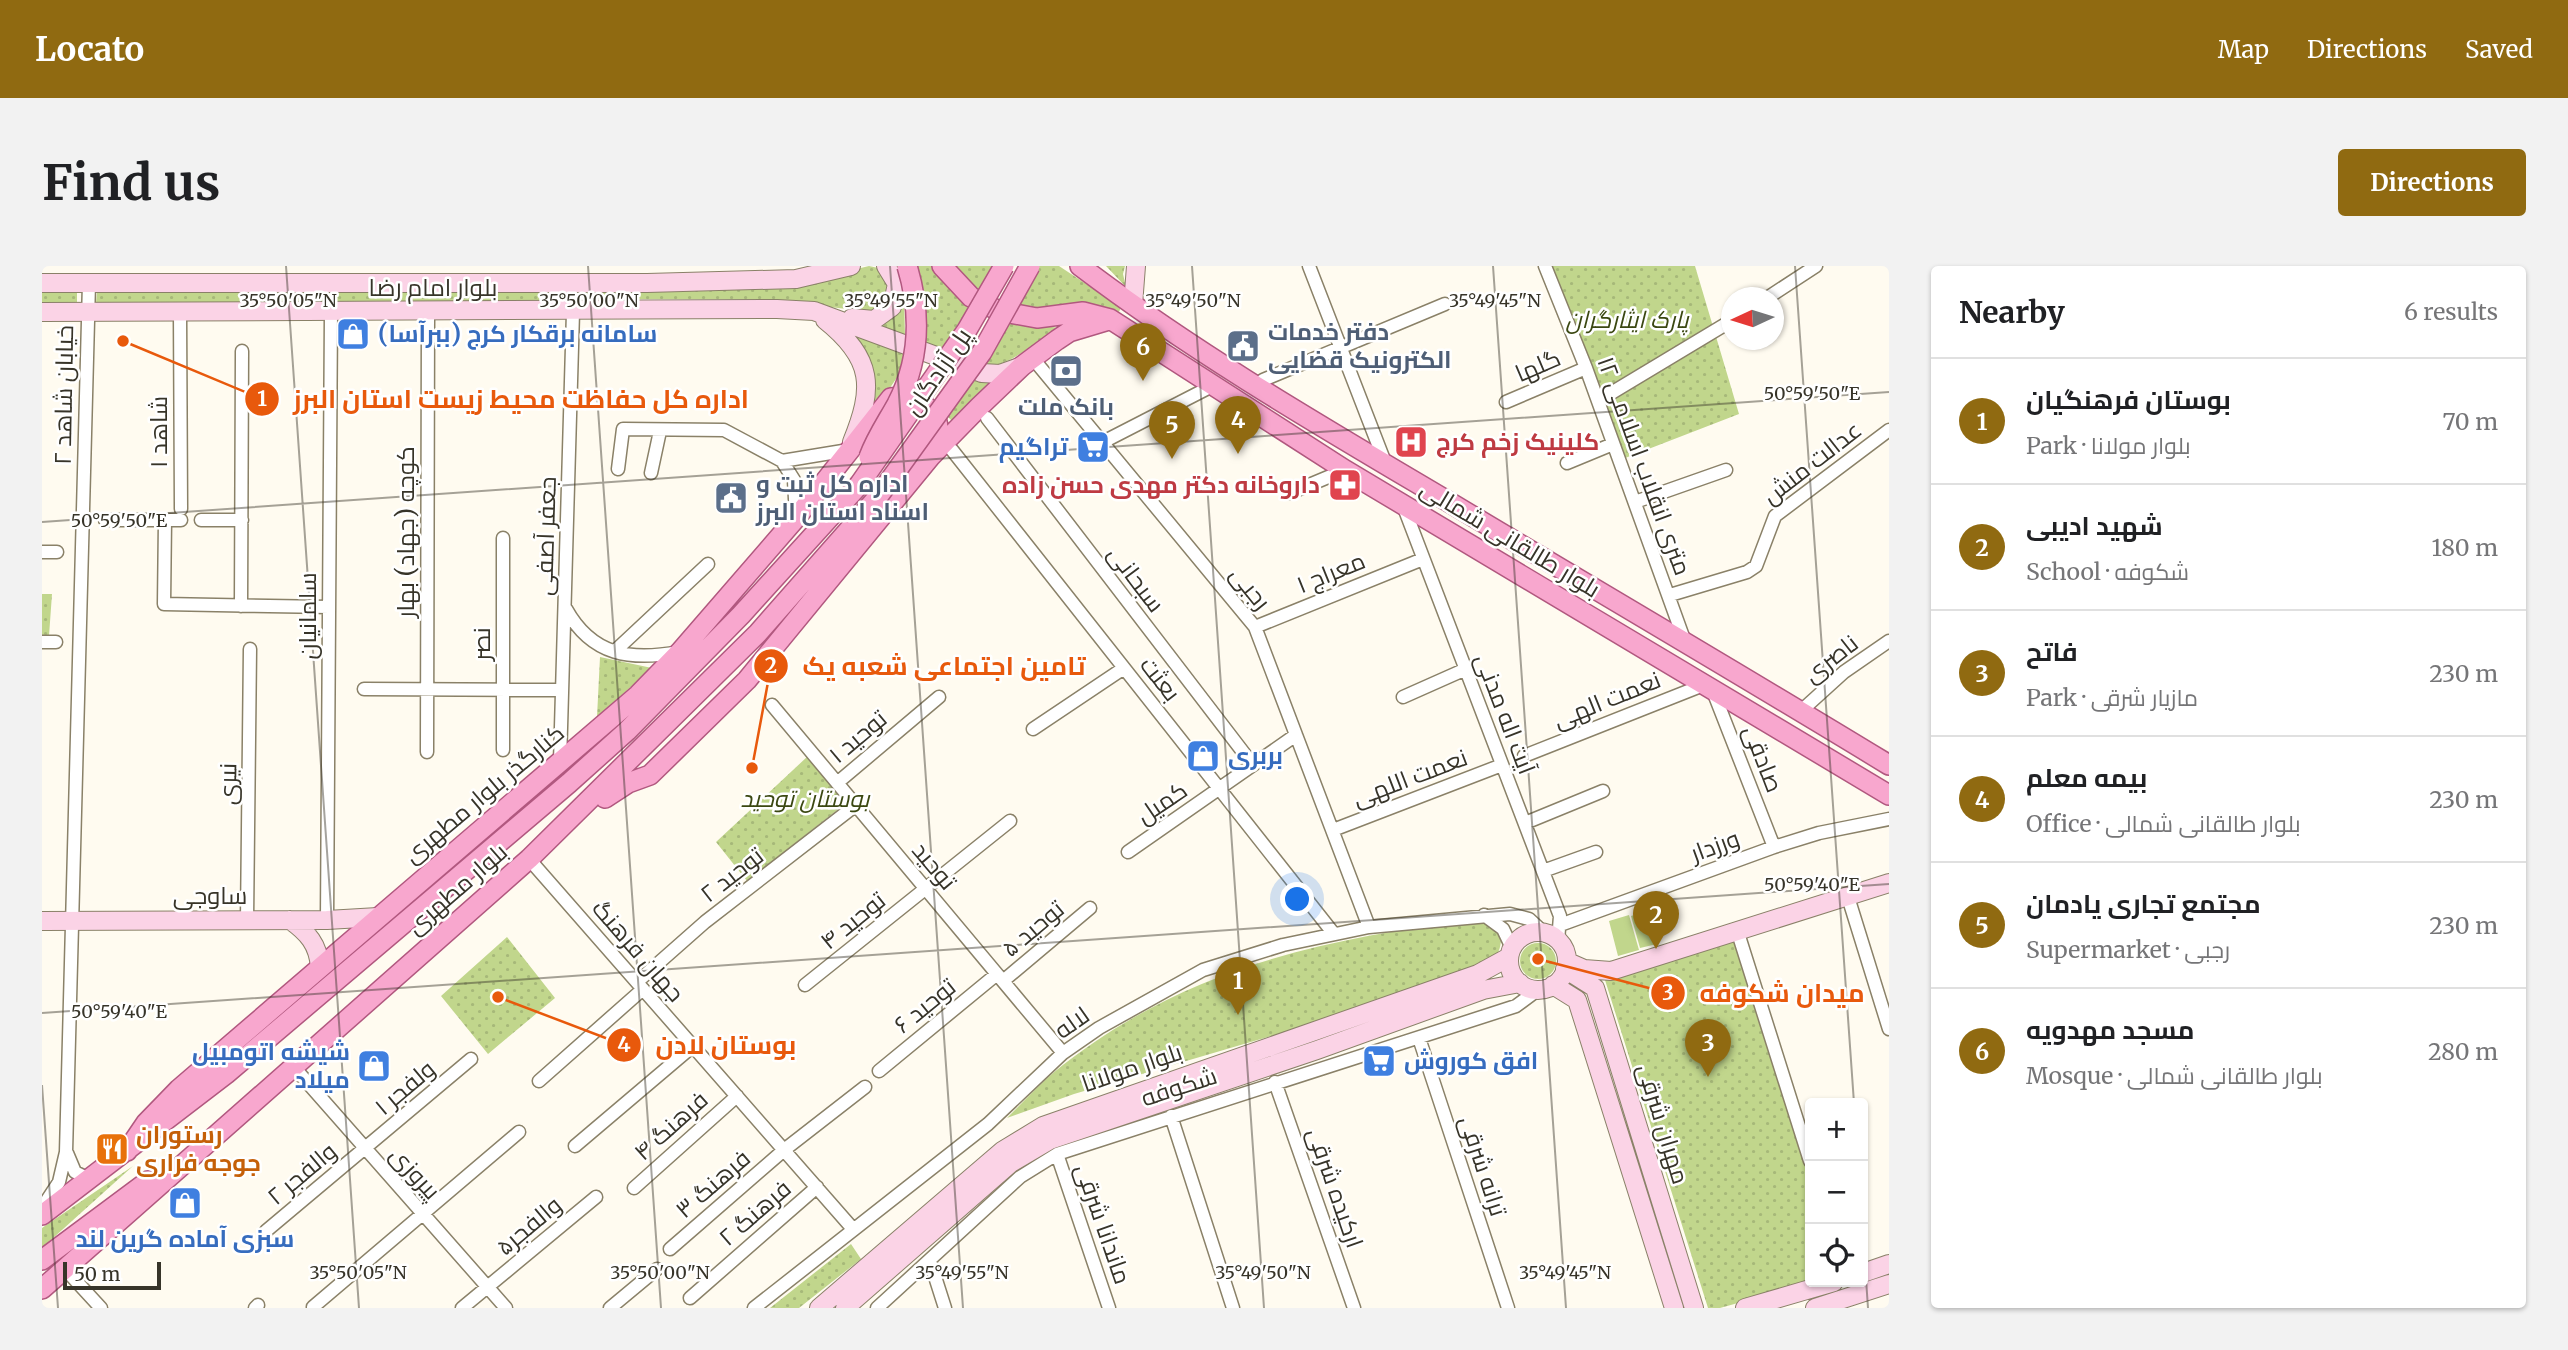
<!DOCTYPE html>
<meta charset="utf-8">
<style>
body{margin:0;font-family:Merriweather,Cairo,serif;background:#f2f2f2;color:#202124}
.controls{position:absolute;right:21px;bottom:21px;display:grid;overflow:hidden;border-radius:7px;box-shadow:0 2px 5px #0004}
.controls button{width:63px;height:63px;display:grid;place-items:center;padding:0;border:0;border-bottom:2px solid #e0e0e0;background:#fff;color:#202124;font:35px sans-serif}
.compass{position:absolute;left:1679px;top:21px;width:63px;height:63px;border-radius:50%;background:#fff;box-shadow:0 2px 5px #0004;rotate:266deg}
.scale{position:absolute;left:21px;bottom:18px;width:98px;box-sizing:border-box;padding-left:7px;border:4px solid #373429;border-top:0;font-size:19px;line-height:24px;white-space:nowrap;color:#373429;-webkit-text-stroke:5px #fff;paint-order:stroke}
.you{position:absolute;left:1256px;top:634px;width:24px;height:24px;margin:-18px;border:5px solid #fff;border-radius:50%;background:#1a73e8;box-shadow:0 0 0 10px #1a73e833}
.badge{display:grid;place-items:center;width:46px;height:46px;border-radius:50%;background:#906a11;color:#fff;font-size:23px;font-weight:700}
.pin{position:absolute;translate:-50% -58px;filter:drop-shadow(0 2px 4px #0008)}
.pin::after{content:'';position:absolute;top:37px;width:24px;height:21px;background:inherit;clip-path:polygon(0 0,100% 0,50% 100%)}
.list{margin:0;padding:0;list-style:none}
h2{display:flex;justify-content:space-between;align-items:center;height:91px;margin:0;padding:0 28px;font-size:30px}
h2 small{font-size:23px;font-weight:400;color:#757577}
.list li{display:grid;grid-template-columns:46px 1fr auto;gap:21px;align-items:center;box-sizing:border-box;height:126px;padding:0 28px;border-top:2px solid #e0e0e0}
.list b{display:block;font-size:26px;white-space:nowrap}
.list p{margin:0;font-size:23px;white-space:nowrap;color:#757577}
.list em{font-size:23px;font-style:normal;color:#757577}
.icon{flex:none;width:38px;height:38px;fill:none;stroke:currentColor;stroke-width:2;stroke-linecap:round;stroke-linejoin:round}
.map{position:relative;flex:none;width:1847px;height:1042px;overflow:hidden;border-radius:7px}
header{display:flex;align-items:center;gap:42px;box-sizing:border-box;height:98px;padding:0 35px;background:#906a11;color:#fff}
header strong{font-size:33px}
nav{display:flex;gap:38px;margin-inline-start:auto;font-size:24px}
.intro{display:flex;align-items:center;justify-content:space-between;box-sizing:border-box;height:168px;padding:0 42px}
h1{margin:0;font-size:49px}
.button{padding:18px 32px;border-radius:7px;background:#906a11;color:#fff;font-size:24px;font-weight:700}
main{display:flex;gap:42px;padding:0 42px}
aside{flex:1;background:#fff;border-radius:7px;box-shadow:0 2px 5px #0004}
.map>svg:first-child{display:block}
.green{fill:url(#green-dots)}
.pitch{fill:#c1d68c}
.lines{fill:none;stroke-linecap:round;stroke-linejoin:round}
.street-casing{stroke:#8a8168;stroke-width:15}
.secondary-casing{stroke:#8a8168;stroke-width:20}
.primary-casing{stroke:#b1587f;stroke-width:22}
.street{stroke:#fff;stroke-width:12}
.secondary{stroke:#fbd3e6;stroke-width:18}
.primary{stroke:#f8a7ce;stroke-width:19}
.primary-bridge-casing{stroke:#b1587f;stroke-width:22;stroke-linecap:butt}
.primary-bridge{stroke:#f8a7ce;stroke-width:19}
.ticks{fill:none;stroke:#373429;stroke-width:2;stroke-opacity:0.45}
.labels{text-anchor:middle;stroke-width:5;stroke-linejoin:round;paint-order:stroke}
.street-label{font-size:24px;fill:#373429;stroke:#fff}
.park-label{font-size:24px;font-style:italic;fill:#3b4812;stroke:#fff}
.service-label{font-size:24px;font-weight:bold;fill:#4e5e75;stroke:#fff;text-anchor:start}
.shop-label{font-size:24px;font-weight:bold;fill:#366cbe;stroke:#fff;text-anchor:start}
.health-label{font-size:24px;font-weight:bold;fill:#be3a42;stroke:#fff;text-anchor:start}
.food-label{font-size:24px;font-weight:bold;fill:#c56008;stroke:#fff;text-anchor:start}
.ticks-label{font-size:18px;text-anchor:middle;fill:#373429;stroke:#fff;stroke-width:5;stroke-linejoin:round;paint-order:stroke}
.leader{fill:none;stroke:#e8590c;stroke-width:2.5}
.callout-dot{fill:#e8590c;stroke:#fff;stroke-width:2.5}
.mark-label{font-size:21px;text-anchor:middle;font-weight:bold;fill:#fff}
.callout-label{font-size:26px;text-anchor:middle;font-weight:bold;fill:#e8590c;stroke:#fff;stroke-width:5;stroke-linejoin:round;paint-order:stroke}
</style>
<header>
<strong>Locato</strong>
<nav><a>Map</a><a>Directions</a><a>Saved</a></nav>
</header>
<div class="intro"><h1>Find us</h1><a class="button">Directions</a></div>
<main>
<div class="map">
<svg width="1847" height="1042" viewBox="0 0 1847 1042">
<defs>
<pattern id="green-dots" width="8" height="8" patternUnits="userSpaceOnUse" patternTransform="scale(1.75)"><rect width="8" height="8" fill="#c1d68c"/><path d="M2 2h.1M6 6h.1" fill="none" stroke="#a6b879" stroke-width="1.8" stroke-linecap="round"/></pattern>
</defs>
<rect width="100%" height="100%" fill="#fffbf0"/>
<path class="green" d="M827,0l14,3 9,12 -6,23 -16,8 -103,-13h-183l1,-8 188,-2z
M871,0h19l36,42 -27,44 -20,-6z
M906,0h44l-13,28z
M996,0h21l62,41 -2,5c-9,-3 -19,-7 -28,-8 -23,-4 -48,6 -73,4z
M1064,0h19l-2,8 3,13z
M1503,0h150l44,148 -119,46z
M0,24h35v12l-35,1z
M523,25l-1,13 -468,-1 1,-11z
M862,25l1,47 -33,-13z
M968,57l52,5c-28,13 -46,36 -79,39z
M799,59l67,28 -6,17 -41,61 10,-21 3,-20z
M933,113l19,1 -43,48 1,-7 -4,-4z
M0,328h10l-3,42h-7z
M558,391l52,11 -55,49z
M766,490l42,44 -103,81 -31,-39z
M1435,653l21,9c5,14 3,21 -5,33l-201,69 -218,64 -67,24c15,-15 30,-31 46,-45 128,-104 264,-133 424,-154z
M1695,670l73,238 3,108 -93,26h-12l-103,-328z
M465,671l48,61 -67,56 -47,-58z
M1478 695a18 18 0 1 1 36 0a18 18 0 1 1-36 0Z
M91,900l-91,82v-20z
M809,978l10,15 -62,49h-29z"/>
<path class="pitch" d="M1605,645l10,33 -17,4 -9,-32z
M1587,649l10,35 -21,6 -9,-35z"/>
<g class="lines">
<defs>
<path id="street" d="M1267,0l77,199
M1503,0l41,102 99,274
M1725,32l49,-32
M138,46l1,197
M993,95l220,266 114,300
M1221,114l182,-76
M1556,135l133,-80
M1464,136l80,-34
M945,152l266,347
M1061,176l111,-57
M910,184l382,484
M740,195l12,19 2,38
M1525,197l46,-19
M576,203l5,-40 101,1 58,31 67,-11
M609,207l9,-42
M1248,227l55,-23
M1593,236l91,-32
M1361,239l157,411 -2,25
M63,254h76
M123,254l-1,84 165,3
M159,254h41
M461,272v212
M0,286h15
M1628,329l77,-23 9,-6 19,-50 114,-86
M199,340l1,-255
M524,343c26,47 65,52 113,43
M1213,361l168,-68
M0,376h14
M573,385l93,-87
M322,423l198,1
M1671,425l61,156
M1361,431l63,-28
M730,439l291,348
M1759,445l43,-39 45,-31
M991,463l91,-61
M385,486l1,-440
M1482,490l182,-72
M518,496l13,-450
M795,517l102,-86
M1483,557l78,-32
M1291,564l169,-65
M1086,586l168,-117
M487,593l324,370
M1501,605l53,-19
M1806,631l41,132
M1442,649l19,14 9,19
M205,654l3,-271
M285,654l4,-608
M1518,659l214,-78 45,-14 70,-14
M1696,667l72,228
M961,715l87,-73
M595,716l68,-60 151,-117
M763,719l205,-164
M1377,772l89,270
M250,799l214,243
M837,805l118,-97
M497,815l104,-92
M1233,816l79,226
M1129,850l62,192
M533,880l118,-100
M25,887l8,19 10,5 9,-2
M1015,888l52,154
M592,922l103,-92
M0,942l17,-26 7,-30 23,-869
M224,965l205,-172
M628,983l114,-99 81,-63
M888,995l15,47
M23,1003l36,39
M648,1032l127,-111
M271,1041l206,-175
M213,1042l3,-3
M420,1042l134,-111
M568,1042l47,-39
M712,1042l234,-184 75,-71 36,-25 104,-58 80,-25 86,-18 141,-13 19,5 14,13
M835,1042l143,-131 37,-23 459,-148 23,-17"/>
<path id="secondary" d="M0,17h605l149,-4 55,-13
M1091,39l3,-39
M0,46l735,-3 37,2 168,62 18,1 22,-8
M810,52l22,2 18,-13 5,-23 -11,-18
M783,54c49,39 49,68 27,122
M248,654c18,13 28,24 30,47
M0,655l285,-1 51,-3
M1467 695a29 29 0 1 1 58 0a29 29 0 1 1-58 0Z
M1526,696l16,7 27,2 278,-88
M1523,703l30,19 99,320
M1511,719l24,15 97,308
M1821,1007l26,-9
M777,1042l183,-157 41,-25 435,-152 31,-17
M803,1042l166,-145 39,-23 267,-90 166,-60 37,-7
M1703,1042l89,-26
M1773,1042l74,-24"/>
<path id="primary" d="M900,0l29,31 28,14 38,7 46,-6 27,7 235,151 544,325
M1038,0c116,88 244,162 369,236 147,88 294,174 440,263
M563,532l23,-15 22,-8 97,-95 184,-224 48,-49 43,-41 35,-26 12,-8 40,-12
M85,885l19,-28 33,-34 459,-394 42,-43 116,-134 95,-120 19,-2c30,16 34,29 21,60
M0,949l184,-141 343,-291 58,-52 114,-116 118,-130
M0,994l106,-79
M0,1023l487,-430 229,-226 119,-135"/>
</defs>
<use href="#street" class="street-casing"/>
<use href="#secondary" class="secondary-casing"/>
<use href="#primary" class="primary-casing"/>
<use href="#street" class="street"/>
<use href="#secondary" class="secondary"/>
<use href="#primary" class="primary"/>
<defs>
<path id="primary-bridge" d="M827,191c7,-19 18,-35 28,-53 23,-44 24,-92 10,-138
M817,219l108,-155 37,-64
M835,232l105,-146 48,-86"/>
</defs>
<use href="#primary-bridge" class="primary-bridge-casing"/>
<use href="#primary-bridge" class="primary-bridge"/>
</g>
<path class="ticks" d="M244,0l73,1042M546,0l73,1042M848,0l73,1042M1150,0l72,1042M1451,0l73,1042M1753,0l59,837M0,256l1847,-130M0,747l1847,-129M0,819l16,223M1821,969l5,73"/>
<defs>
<symbol id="shop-square" viewBox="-11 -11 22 22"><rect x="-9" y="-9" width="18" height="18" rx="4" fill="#3f7fe0" stroke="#fff"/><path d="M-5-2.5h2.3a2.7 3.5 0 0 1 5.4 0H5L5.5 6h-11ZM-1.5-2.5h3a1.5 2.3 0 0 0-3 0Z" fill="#fff"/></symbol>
<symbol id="civic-square" viewBox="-11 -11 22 22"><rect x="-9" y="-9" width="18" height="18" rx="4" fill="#5c6f8a" stroke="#fff"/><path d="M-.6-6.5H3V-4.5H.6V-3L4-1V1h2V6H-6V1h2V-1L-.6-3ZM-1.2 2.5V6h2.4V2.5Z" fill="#fff"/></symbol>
<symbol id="bank-square" viewBox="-11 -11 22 22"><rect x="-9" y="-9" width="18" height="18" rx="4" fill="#5c6f8a" stroke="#fff"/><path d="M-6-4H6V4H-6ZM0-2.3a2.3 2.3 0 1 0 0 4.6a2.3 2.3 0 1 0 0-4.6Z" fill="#fff"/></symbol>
<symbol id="hospital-square" viewBox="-11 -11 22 22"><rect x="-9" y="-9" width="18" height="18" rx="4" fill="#e0444e" stroke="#fff"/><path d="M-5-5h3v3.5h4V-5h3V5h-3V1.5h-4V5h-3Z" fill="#fff"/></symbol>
<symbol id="supermarket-square" viewBox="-11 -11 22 22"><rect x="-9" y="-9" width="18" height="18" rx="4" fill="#3f7fe0" stroke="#fff"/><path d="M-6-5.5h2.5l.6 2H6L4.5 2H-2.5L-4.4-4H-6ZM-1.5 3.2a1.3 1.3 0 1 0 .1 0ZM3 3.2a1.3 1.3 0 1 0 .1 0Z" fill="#fff"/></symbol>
<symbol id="pharmacy-square" viewBox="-11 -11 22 22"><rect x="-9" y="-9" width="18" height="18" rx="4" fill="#e0444e" stroke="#fff"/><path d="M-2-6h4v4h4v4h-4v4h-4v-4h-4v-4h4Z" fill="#fff"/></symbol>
<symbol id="restaurant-square" viewBox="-11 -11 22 22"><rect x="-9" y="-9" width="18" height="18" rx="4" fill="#e8710a" stroke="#fff"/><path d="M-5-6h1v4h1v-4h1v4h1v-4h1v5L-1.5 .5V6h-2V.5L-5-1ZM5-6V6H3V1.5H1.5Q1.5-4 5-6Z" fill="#fff"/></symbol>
</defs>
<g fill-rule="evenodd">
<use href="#shop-square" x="292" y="49" width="38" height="38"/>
<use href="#civic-square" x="1182" y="61" width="38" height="38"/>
<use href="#bank-square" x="1005" y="86" width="38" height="38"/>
<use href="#hospital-square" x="1350" y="157" width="38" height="38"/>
<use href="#supermarket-square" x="1032" y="162" width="38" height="38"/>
<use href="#pharmacy-square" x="1284" y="200" width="38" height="38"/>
<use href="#civic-square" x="670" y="213" width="38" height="38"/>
<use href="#shop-square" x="1142" y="471" width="38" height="38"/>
<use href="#supermarket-square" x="1318" y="776" width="38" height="38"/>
<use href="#shop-square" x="313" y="781" width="38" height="38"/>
<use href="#restaurant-square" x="51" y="864" width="38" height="38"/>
<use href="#shop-square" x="124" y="918" width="38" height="38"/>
</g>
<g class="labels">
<g class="street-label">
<text x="391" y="30">بلوار امام رضا</text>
<text transform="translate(1496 100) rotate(-23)" y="8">گلها</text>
<text transform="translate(896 106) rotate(-56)" y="8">پل آزادگان</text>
<text transform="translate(22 129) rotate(-89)" y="8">خیابان شاهد ۲</text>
<text transform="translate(117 166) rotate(-90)" y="8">شاهد ۱</text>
<text transform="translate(1770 197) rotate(-38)" y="8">عدالت منش</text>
<text transform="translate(1602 200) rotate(70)" y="8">۱۲ متری انقلاب اسلامی</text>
<text transform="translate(364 266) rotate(-90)" y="8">کوچه (جهاد) بهار</text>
<text transform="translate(504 270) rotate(-88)" y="8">جعفر آصفی</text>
<text transform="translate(1468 273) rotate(31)" y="8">بلوار طالقانی شمالی</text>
<text transform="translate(1289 307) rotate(-22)" y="8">معراج ۱</text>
<text transform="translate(1094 313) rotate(53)" y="8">سبحانی</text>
<text transform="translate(1208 322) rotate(51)" y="8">رجبی</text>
<text transform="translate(266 350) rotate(-90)" y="8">سلمانیان</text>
<text transform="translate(440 378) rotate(-90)" y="8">نصر</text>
<text transform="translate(1789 393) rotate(-38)" y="8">ناصری</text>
<text transform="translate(1118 413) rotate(52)" y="8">بعثت</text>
<text transform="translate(1565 434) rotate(-22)" y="8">نعمت الهی</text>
<text transform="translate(1463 448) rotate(69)" y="8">آیت اله مدنی</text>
<text transform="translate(816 471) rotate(-40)" y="8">توحید ۱</text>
<text transform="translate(1721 493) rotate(69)" y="8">صادقی</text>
<text transform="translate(1368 512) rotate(-21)" y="8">نعمت اللهی</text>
<text transform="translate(186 518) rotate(-89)" y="8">نیری</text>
<text transform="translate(442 528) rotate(-40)" y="8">کنارگذر بلوار مطهری</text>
<text transform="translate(1120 537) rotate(-34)" y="8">کمیل</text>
<text transform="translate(1673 580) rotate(-20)" y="8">ورزدار</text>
<text transform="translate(892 600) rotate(50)" y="8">توحید</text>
<text transform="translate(690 609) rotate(-38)" y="8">توحید ۲</text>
<text transform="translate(415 623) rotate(-41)" y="8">بلوار مطهری</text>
<text x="168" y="638">ساوجی</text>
<text transform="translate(811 655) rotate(-39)" y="8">توحید ۴</text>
<text transform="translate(991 663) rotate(-40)" y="8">توحید ۵</text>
<text transform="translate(596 685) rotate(49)" y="8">جهان فرهنگ</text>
<text transform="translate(883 740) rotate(-39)" y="8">توحید ۶</text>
<text transform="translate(1030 757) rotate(-35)" y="8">لاله</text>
<text transform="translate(1090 802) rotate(-19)" y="8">بلوار مولانا</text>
<text transform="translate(1137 821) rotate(-18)" y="8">شکوفه</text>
<text transform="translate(363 822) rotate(-40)" y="8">ولفجر ۱</text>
<text transform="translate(1621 858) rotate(73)" y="8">مهران شرقی</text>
<text transform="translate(629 860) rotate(-42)" y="8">فرهنگ ۴</text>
<text transform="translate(1441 900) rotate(72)" y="8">ترانه شرقی</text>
<text transform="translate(373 907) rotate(48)" y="8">پیروزی</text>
<text transform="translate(260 908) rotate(-40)" y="8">والفجر ۲</text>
<text transform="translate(671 918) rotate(-41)" y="8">فرهنگ ۳</text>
<text transform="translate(1293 922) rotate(71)" y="8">ارکیده شرقی</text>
<text transform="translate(713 947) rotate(-41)" y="8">فرهنگ ۲</text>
<text transform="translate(1061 958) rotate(71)" y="8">ماندانا شرقی</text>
<text transform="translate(487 960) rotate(-40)" y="8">والفجر۵</text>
</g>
<g class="park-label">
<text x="1585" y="62">پارک ایثارگران</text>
<text x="763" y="541">بوستان توحید</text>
</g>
<g class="service-label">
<text x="1226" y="74">دفتر خدمات<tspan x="1226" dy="28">الکترونیک قضایی</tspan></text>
<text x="1024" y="149" text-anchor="middle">بانک ملت</text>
<text x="714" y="226">اداره کل ثبت و<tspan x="714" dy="28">اسناد استان البرز</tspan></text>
</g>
<g class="shop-label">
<text x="336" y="76">سامانه برقکار کرج (ببرآسا)</text>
<text x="1026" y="189" text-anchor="end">تراگیم</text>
<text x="1186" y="498">بربری</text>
<text x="308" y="794" text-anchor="end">شیشه اتومبیل<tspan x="308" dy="28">میلاد</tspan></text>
<text x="1362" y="803">افق کوروش</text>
<text x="143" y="981" text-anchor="middle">سبزی آماده گرین لند</text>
</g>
<g class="health-label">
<text x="1394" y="184">کلینیک زخم کرج</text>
<text x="1278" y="227" text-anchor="end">داروخانه دکتر مهدی حسن زاده</text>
</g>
<g class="food-label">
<text x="94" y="877">رستوران<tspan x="94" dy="28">جوجه فراری</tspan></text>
</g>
</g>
<g class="ticks-label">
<text x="246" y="41">35°50'05"N</text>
<text x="547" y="41">35°50'00"N</text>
<text x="849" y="41">35°49'55"N</text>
<text x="1151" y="41">35°49'50"N</text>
<text x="1453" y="41">35°49'45"N</text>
<text x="1770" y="134">50°59'50"E</text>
<text x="77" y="261">50°59'50"E</text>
<text x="1770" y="625">50°59'40"E</text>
<text x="77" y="752">50°59'40"E</text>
<text x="316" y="1013">35°50'05"N</text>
<text x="618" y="1013">35°50'00"N</text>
<text x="920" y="1013">35°49'55"N</text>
<text x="1221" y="1013">35°49'50"N</text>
<text x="1523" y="1013">35°49'45"N</text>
</g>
<path class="leader" d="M81 75L220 133M710 502L729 400M1496 693L1626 727M456 731L582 779"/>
<g class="callout-dot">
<circle cx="81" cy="75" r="7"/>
<circle cx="710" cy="502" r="7"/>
<circle cx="1496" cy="693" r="7"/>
<circle cx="456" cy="731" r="7"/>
<circle cx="220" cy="133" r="18"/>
<circle cx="729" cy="400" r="18"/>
<circle cx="1626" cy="727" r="18"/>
<circle cx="582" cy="779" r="18"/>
</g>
<g class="mark-label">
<text x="220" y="140">1</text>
<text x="729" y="407">2</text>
<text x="1626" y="734">3</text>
<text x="582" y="786">4</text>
</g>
<g class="callout-label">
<text x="479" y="142">اداره کل حفاظت محیط زیست استان البرز</text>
<text x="902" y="409">تامین اجتماعی شعبه یک</text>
<text x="1740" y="736">میدان شکوفه</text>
<text x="684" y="788">بوستان لادن</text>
</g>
</svg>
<div class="controls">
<button>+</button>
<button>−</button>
<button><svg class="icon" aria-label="locate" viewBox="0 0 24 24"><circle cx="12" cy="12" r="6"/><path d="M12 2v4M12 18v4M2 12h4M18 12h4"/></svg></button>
</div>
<svg class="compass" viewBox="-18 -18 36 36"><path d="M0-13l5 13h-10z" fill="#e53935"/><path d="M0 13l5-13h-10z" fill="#757577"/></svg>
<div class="scale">50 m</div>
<div class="you"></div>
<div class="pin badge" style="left:1196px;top:749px">1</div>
<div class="pin badge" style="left:1614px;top:683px">2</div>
<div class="pin badge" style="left:1666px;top:811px">3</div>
<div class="pin badge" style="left:1196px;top:188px">4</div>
<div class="pin badge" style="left:1130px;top:193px">5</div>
<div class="pin badge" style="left:1101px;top:115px">6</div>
</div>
<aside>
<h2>Nearby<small>6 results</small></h2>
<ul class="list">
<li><span class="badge">1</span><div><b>بوستان فرهنگیان</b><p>Park · بلوار مولانا</p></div><em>70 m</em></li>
<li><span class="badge">2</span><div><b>شهید ادیبی</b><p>School · شکوفه</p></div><em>180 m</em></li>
<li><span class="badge">3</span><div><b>فاتح</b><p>Park · مازیار شرقی</p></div><em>230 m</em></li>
<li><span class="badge">4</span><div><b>بیمه معلم</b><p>Office · بلوار طالقانی شمالی</p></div><em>230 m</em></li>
<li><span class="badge">5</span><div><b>مجتمع تجاری یادمان</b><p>Supermarket · رجبی</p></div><em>230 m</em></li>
<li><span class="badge">6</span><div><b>مسجد مهدویه</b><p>Mosque · بلوار طالقانی شمالی</p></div><em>280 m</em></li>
</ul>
</aside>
</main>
